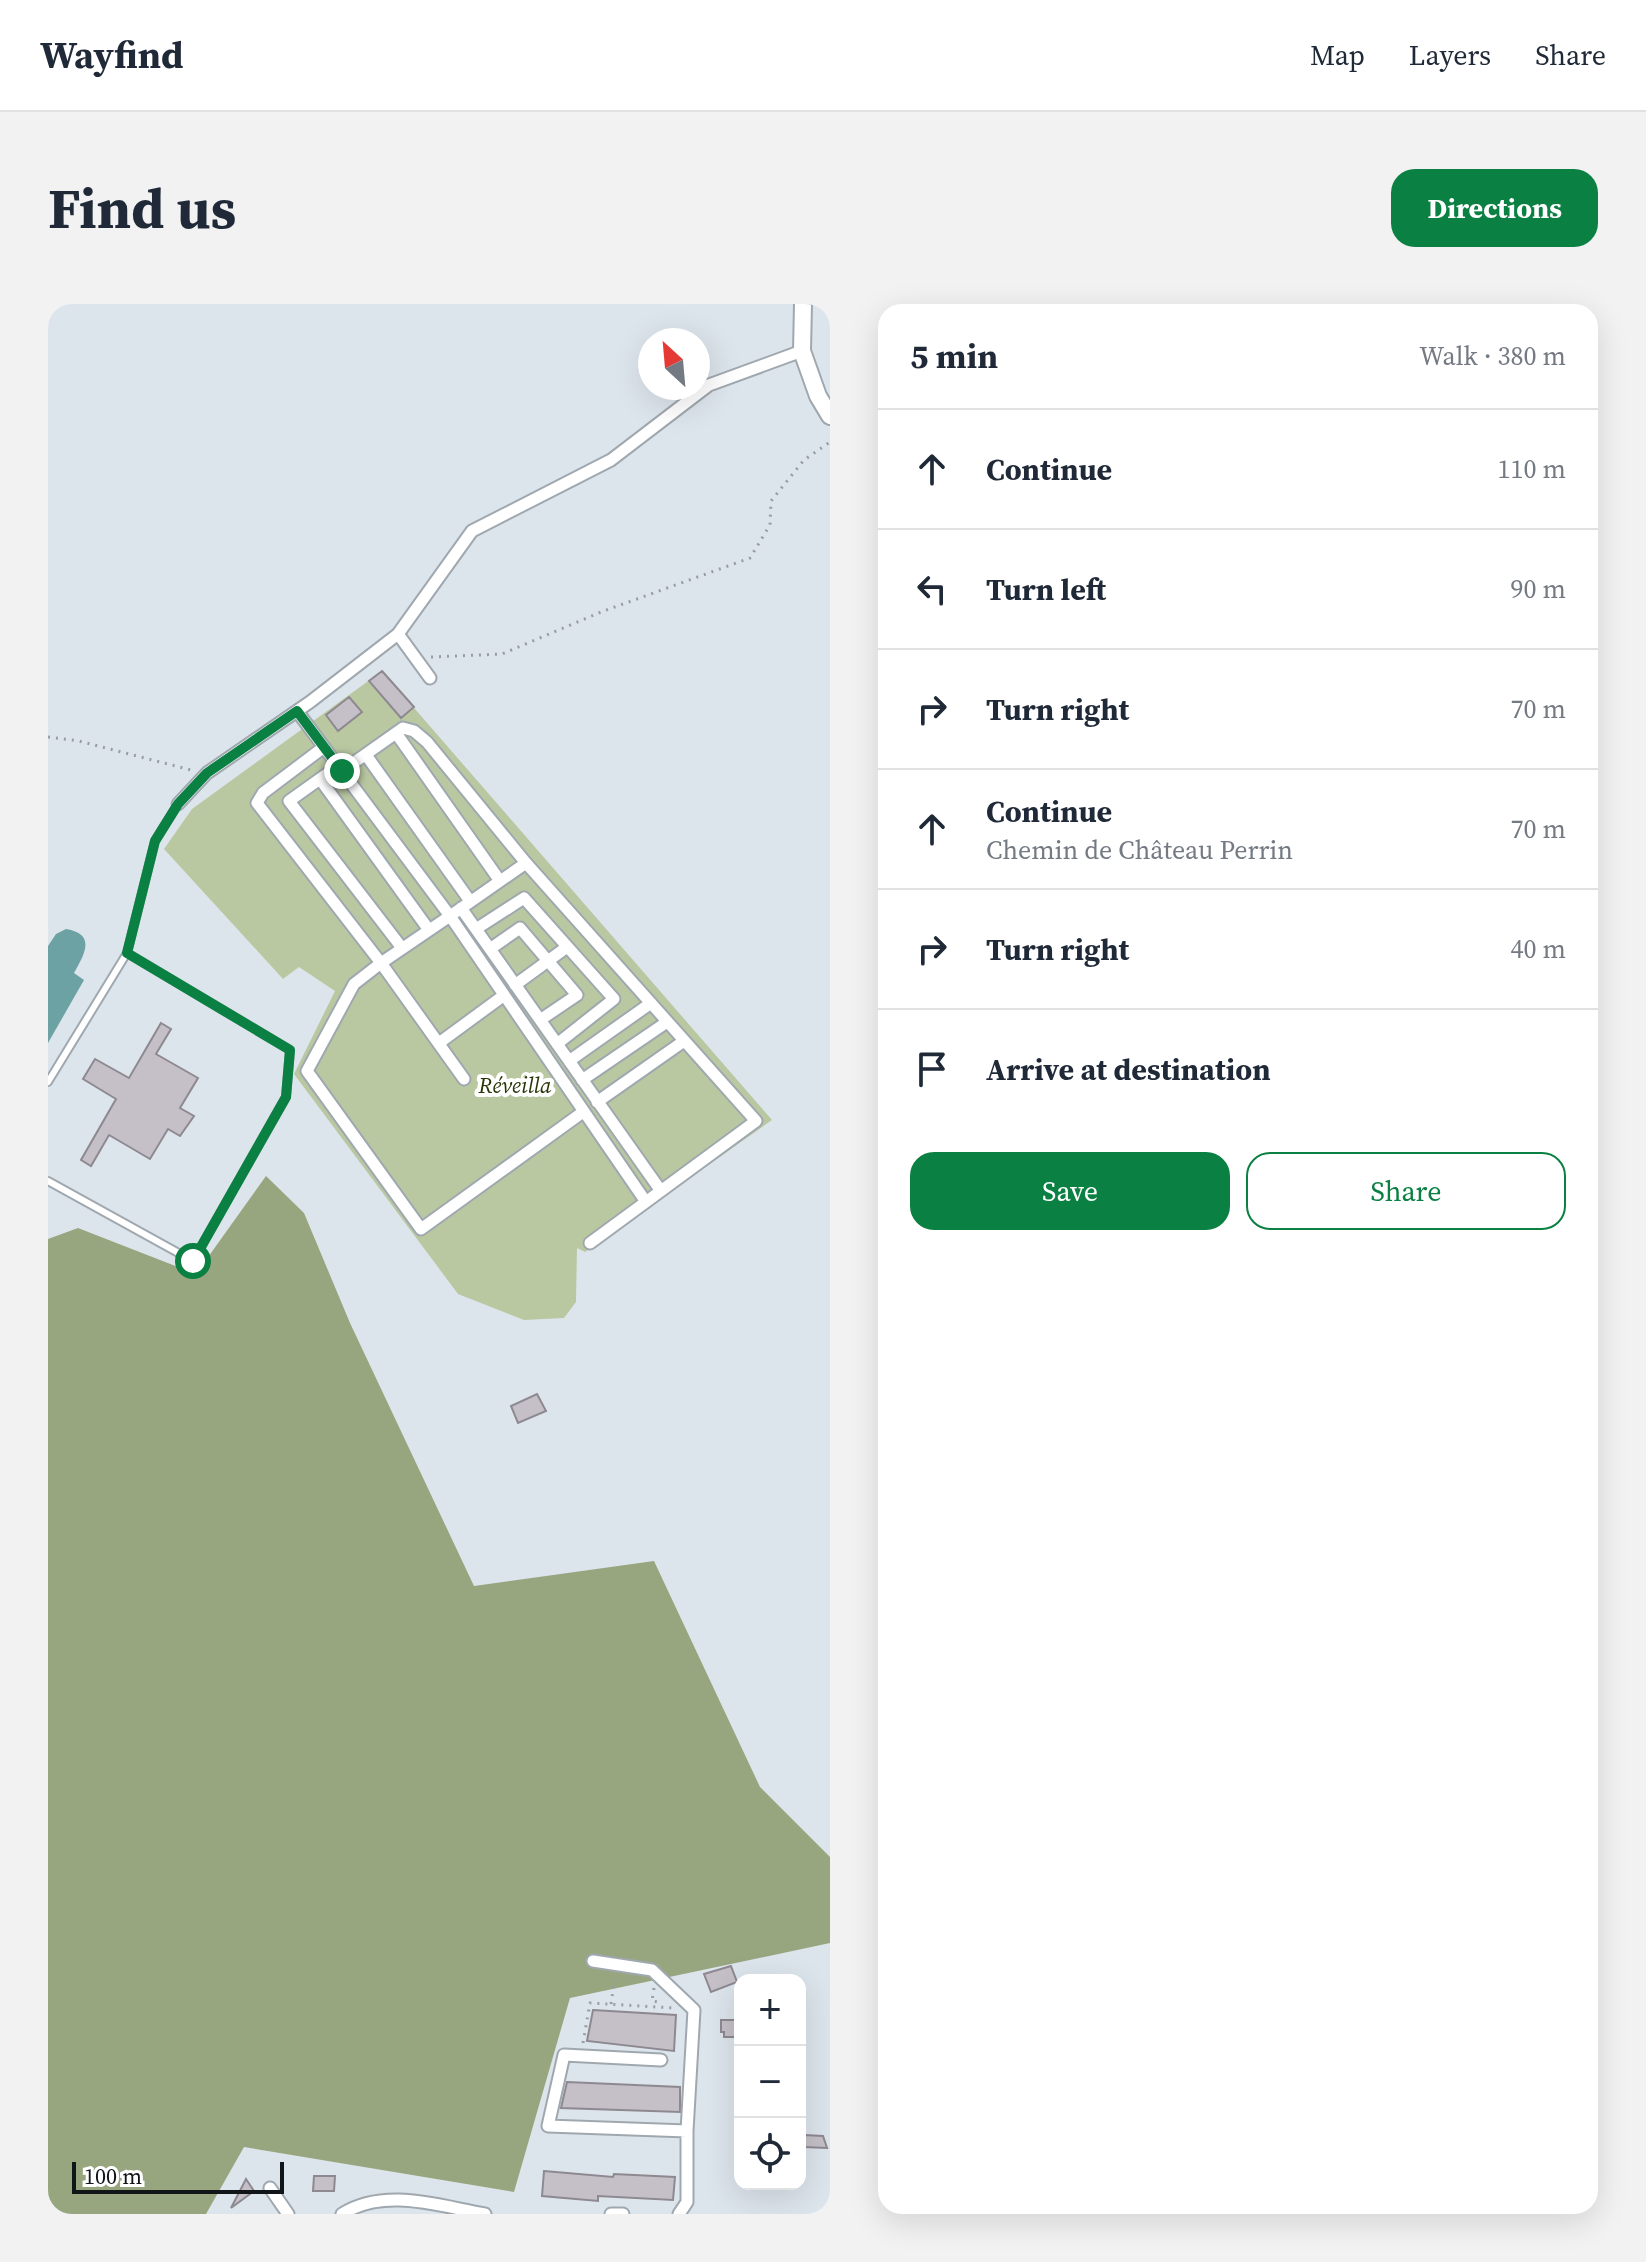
<!DOCTYPE html>
<meta charset="utf-8">
<style>
body{margin:0;font-family:"Source Serif 4",serif;background:#f2f2f3;color:#1f2937}
.controls{position:absolute;right:24px;bottom:24px;display:grid;overflow:hidden;border-radius:16px;box-shadow:0 8px 32px #0002}
.controls button{width:72px;height:72px;display:grid;place-items:center;padding:0;border:0;border-bottom:2px solid #e0e1e3;background:#fff;color:#1f2937;font:40px sans-serif}
.compass{position:absolute;left:590px;top:24px;width:72px;height:72px;border-radius:50%;background:#fff;box-shadow:0 8px 32px #0002;rotate:334deg}
.scale{position:absolute;left:24px;bottom:20px;width:212px;box-sizing:border-box;padding-left:8px;border:4px solid #121518;border-top:0;font-size:22px;line-height:28px;white-space:nowrap;color:#121518;-webkit-text-stroke:6px #fff;paint-order:stroke}
.stop{position:absolute;width:24px;height:24px;margin:-18px;border:6px solid #0b8043;border-radius:50%;background:#fff}
.stop.end{background:#0b8043;border-color:#fff;box-shadow:0 2px 8px #0008}
.list{margin:0;padding:0;list-style:none}
h2{display:flex;justify-content:space-between;align-items:center;height:104px;margin:0;padding:0 32px;font-size:34px}
h2 small{font-size:26px;font-weight:400;color:#747a83}
.list li{display:grid;grid-template-columns:52px 1fr auto;gap:24px;align-items:center;box-sizing:border-box;height:120px;padding:0 32px;border-top:2px solid #e0e1e3}
.list b{display:block;font-size:30px;white-space:nowrap}
.list p{margin:0;font-size:26px;white-space:nowrap;color:#747a83}
.list em{font-size:26px;font-style:normal;color:#747a83}
.actions{display:flex;gap:16px;padding:24px 32px}
.actions a{flex:1;padding:18px 0;border:2px solid #0b8043;border-radius:24px;text-align:center;font-size:28px;color:#0b8043}
.actions .main{background:#0b8043;color:#fff}
.icon{flex:none;width:44px;height:44px;fill:none;stroke:currentColor;stroke-width:2;stroke-linecap:round;stroke-linejoin:round}
.map{position:relative;flex:none;width:782px;height:1910px;overflow:hidden;border-radius:24px}
header{display:flex;align-items:center;gap:48px;box-sizing:border-box;height:112px;padding:0 40px;background:#fff;border-bottom:2px solid #e0e1e3}
header strong{font-size:38px}
nav{display:flex;gap:44px;margin-inline-start:auto;font-size:28px}
.intro{display:flex;align-items:center;justify-content:space-between;box-sizing:border-box;height:192px;padding:0 48px}
h1{margin:0;font-size:56px}
.button{padding:20px 36px;border-radius:24px;background:#0b8043;color:#fff;font-size:28px;font-weight:700}
main{display:flex;gap:48px;padding:0 48px}
aside{flex:1;background:#fff;border-radius:24px;box-shadow:0 8px 32px #0002}
.map>svg:first-child{display:block}
.green{fill:#bac8a2}
.forest{fill:#98a67f}
.water{fill:#6ca2a4}
.building{fill:#c5c0c8;stroke:#8e8991;stroke-width:2}
.lines{fill:none;stroke-linecap:round;stroke-linejoin:round}
.lane-casing{stroke:#a0a8af;stroke-width:10}
.street-casing{stroke:#a0a8af;stroke-width:15}
.secondary-casing{stroke:#a0a8af;stroke-width:20}
.path{stroke:#979da3;stroke-width:3;stroke-dasharray:2 6;stroke-linecap:butt}
.lane{stroke:#fff;stroke-width:6}
.street{stroke:#fff;stroke-width:11}
.secondary{stroke:#fff;stroke-width:16}
.route{stroke:#0b8043;stroke-width:10}
.labels{text-anchor:middle;stroke-width:8;stroke-linejoin:round;paint-order:stroke}
.park-label{font-size:22px;font-style:italic;fill:#283607;stroke:#fff}
</style>
<header>
<strong>Wayfind</strong>
<nav><a>Map</a><a>Layers</a><a>Share</a></nav>
</header>
<div class="intro"><h1>Find us</h1><a class="button">Directions</a></div>
<main>
<div class="map">
<svg width="782" height="1910" viewBox="0 0 782 1910">
<rect width="100%" height="100%" fill="#dde5ec"/>
<path class="green" d="M334,367l390,449 -187,132 -8,-4 -1,54 -12,16 -40,2 -66,-26 -164,-220 41,-83 -36,-24 -16,12 -119,-130 28,-40z"/>
<path class="forest" d="M218,872l38,37 46,110 124,263 180,-25 106,226 70,70v86l-260,55 -56,194 -270,-45 -38,67h-158v-975l30,-11 118,46z"/>
<path class="water" d="M18,625c31,5 18,26 8,44l10,7 -36,63v-97l8,-12z"/>
<path class="building" d="M334,367l32,36 -13,11 -32,-37z
M301,393l13,15 -24,19 -12,-16z
M113,719l10,6 -15,25 42,24 -18,30 14,8 -14,20 -12,-7 -18,30 -41,-24 -18,31 -10,-6 35,-61 -33,-20 12,-20 34,19z
M489,1090l9,17 -28,12 -7,-17z
M683,1662l6,16 -26,10 -7,-18z
M545,1706l83,5 -2,36 -87,-10z
M673,1716h19v17h-16v-5h-3z
M519,1778l113,5v25l-119,-4z
M756,1831l19,1 4,12 -23,-1z
M496,1867l69,6 1,-3 61,3 -2,23 -75,-4v5l-56,-5z
M266,1872h21l-1,15h-21z
M198,1875l8,12 -23,17z"/>
<g class="lines">
<defs>
<path id="lane" d="M0,778l79,-129 28,-112 23,-37
M0,877l145,80 93,-164 4,-47 -163,-97"/>
<path id="street" d="M350,330l32,44
M249,407l153,205 76,-53 -99,-121 -13,-11 -11,-3 -61,43
M348,429l104,148
M276,443l-61,46 -6,10 124,160 69,-47 196,286
M318,451l104,146
M290,462l-49,35 113,147
M272,475l109,151
M130,500l29,-31 103,-71 88,-68 74,-103 139,-71 98,-75 93,-34
M478,559l230,258 -166,122
M413,604l200,283
M428,625l48,-31 90,101 -57,45
M442,645l30,-21 57,67 -37,25
M467,681l52,-38
M391,739l64,-47
M521,757l82,-58
M416,775l-83,-116 -27,21 -47,87 114,158 162,-117
M534,776l85,-58
M549,798l87,-61
M545,1657l59,9 42,40 -7,121v71l-8,12
M613,1756l-97,-5 -16,71 139,5
M222,1884l18,26
M294,1910c43,-27 97,-8 143,0
M563,1910h12"/>
<path id="secondary" d="M755,0l-1,47 16,45 12,20"/>
</defs>
<use href="#lane" class="lane-casing"/>
<use href="#street" class="street-casing"/>
<use href="#secondary" class="secondary-casing"/>
<path class="path" d="M383,353l71,-3 99,-42 149,-54 20,-33 1,-24 33,-41 26,-18
M0,433l31,4 112,29
M606,1684l-2,13 6,1 -1,4
M563,1700l4,-28
M535,1739l7,-40 84,5"/>
<use href="#lane" class="lane"/>
<use href="#street" class="street"/>
<use href="#secondary" class="secondary"/>
</g>
<g class="lines">
<path class="route" d="M145,957l93,-164 4,-47 -163,-97 28,-112 23,-37 29,-31 90,-62 45,60"/>
</g>
<g class="labels">
<g class="park-label">
<text x="467" y="789">Réveilla</text>
</g>
</g>
</svg>
<div class="controls">
<button>+</button>
<button>−</button>
<button><svg class="icon" aria-label="locate" viewBox="0 0 24 24"><circle cx="12" cy="12" r="6"/><path d="M12 2v4M12 18v4M2 12h4M18 12h4"/></svg></button>
</div>
<svg class="compass" viewBox="-18 -18 36 36"><path d="M0-13l5 13h-10z" fill="#e53935"/><path d="M0 13l5-13h-10z" fill="#747a83"/></svg>
<div class="scale">100 m</div>
<div class="stop" style="left:145px;top:957px"></div>
<div class="stop end" style="left:294px;top:467px"></div>
</div>
<aside>
<h2>5 min<small>Walk · 380 m</small></h2>
<ul class="list">
<li><svg class="icon" aria-label="ahead" viewBox="0 0 24 24"><path d="M12 20V5M6 11l6-6 6 6"/></svg><div><b>Continue</b></div><em>110 m</em></li>
<li><svg class="icon" aria-label="left" viewBox="0 0 24 24"><path d="M17 20v-9H6M10 6l-5 5 5 5"/></svg><div><b>Turn left</b></div><em>90 m</em></li>
<li><svg class="icon" aria-label="right" viewBox="0 0 24 24"><path d="M7 20v-9h11M14 6l5 5-5 5"/></svg><div><b>Turn right</b></div><em>70 m</em></li>
<li><svg class="icon" aria-label="ahead" viewBox="0 0 24 24"><path d="M12 20V5M6 11l6-6 6 6"/></svg><div><b>Continue</b><p>Chemin de Château Perrin</p></div><em>70 m</em></li>
<li><svg class="icon" aria-label="right" viewBox="0 0 24 24"><path d="M7 20v-9h11M14 6l5 5-5 5"/></svg><div><b>Turn right</b></div><em>40 m</em></li>
<li><svg class="icon" aria-label="arrive" viewBox="0 0 24 24"><path d="M6 21V4h12l-3 4 3 4H6"/></svg><div><b>Arrive at destination</b></div></li>
</ul>
<div class="actions"><a class="main">Save</a><a>Share</a></div>
</aside>
</main>
